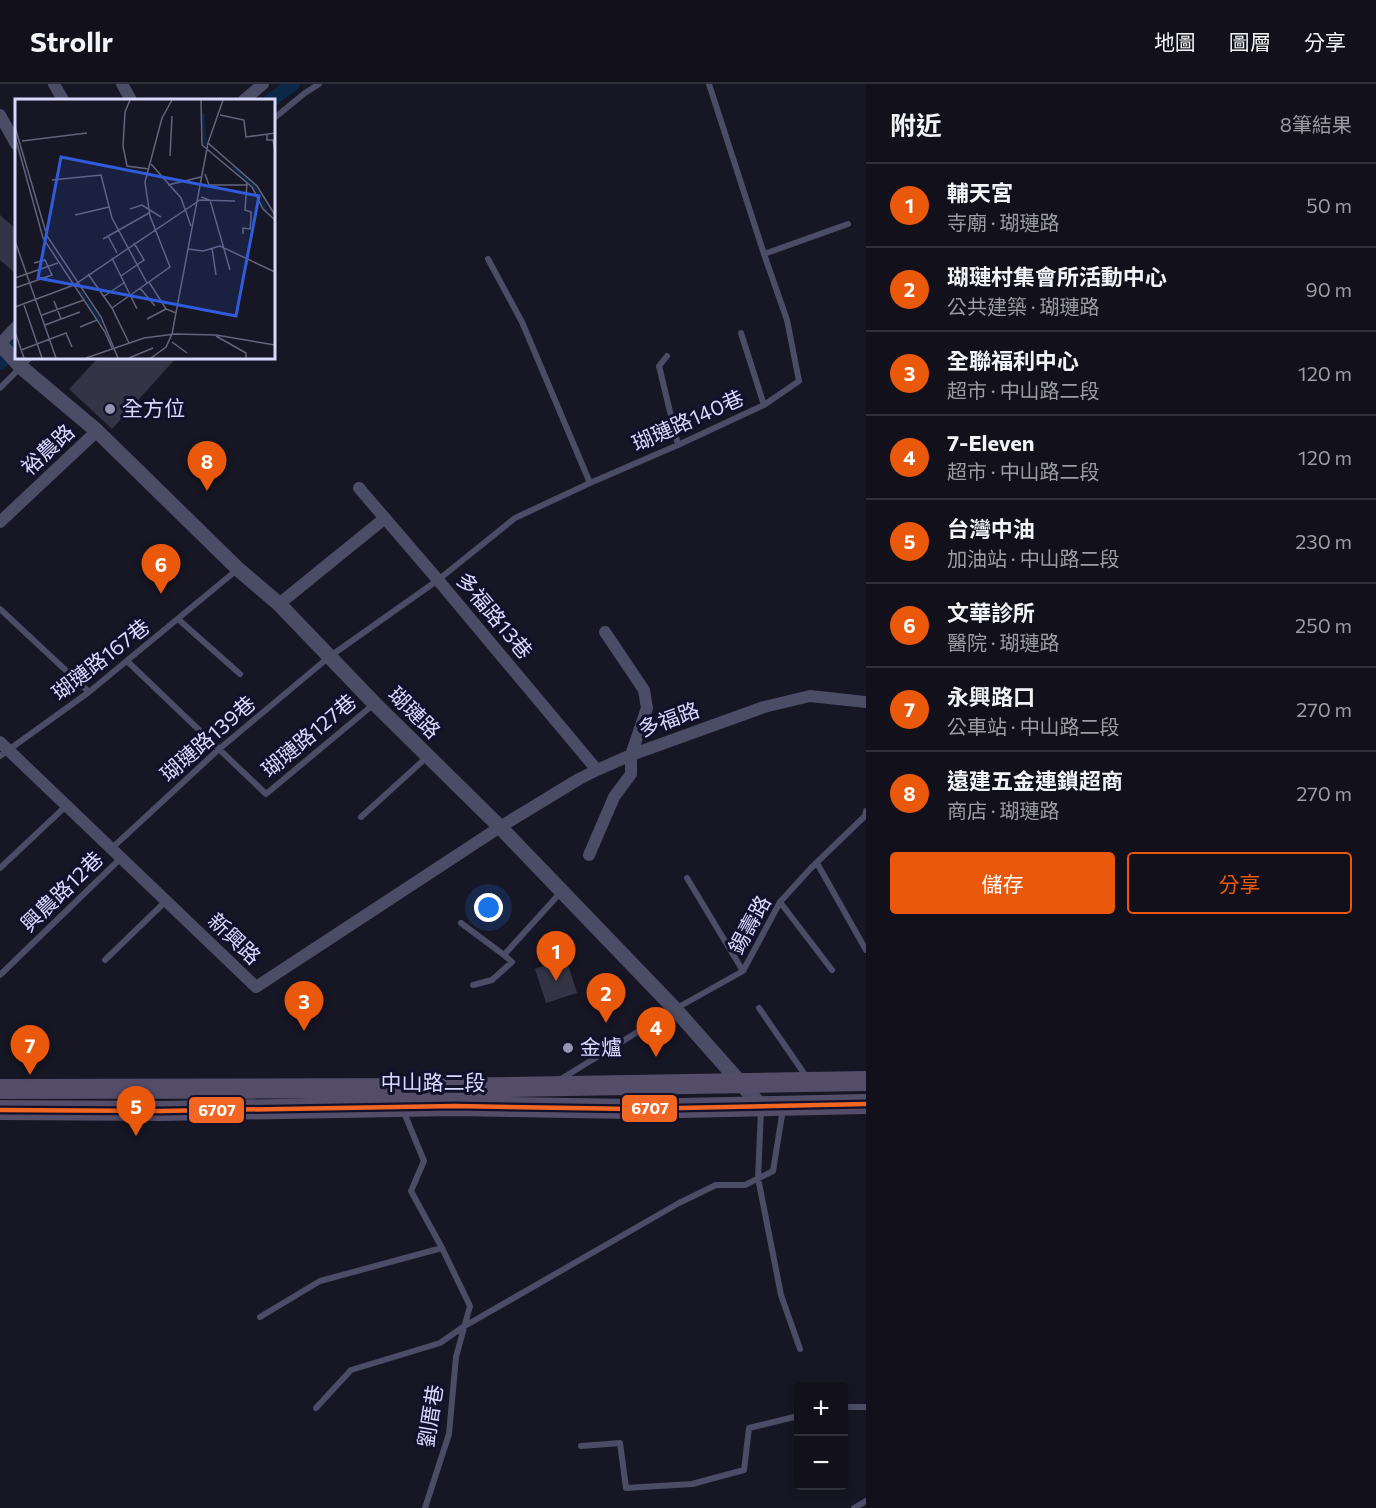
<!DOCTYPE html>
<html lang="zh-TW">
<meta charset="utf-8">
<style>
body{margin:0;font-family:Commissioner,"Noto Sans TC",sans-serif;background:#1e1e28;color:#f1f3f6}
.controls{position:absolute;right:18px;bottom:18px;display:grid;overflow:hidden;border-radius:6px;box-shadow:0 3px 9px #0003}
.controls button{width:54px;height:54px;display:grid;place-items:center;padding:0;border:0;border-bottom:2px solid #30303a;background:#11101b;color:#f1f3f6;font:30px sans-serif}
.you{position:absolute;left:489px;top:824px;width:21px;height:21px;margin:-15px;border:4px solid #fff;border-radius:50%;background:#1a73e8;box-shadow:0 0 0 9px #1a73e833}
.badge{display:grid;place-items:center;width:39px;height:39px;border-radius:50%;background:#ea580c;color:#fff;font-size:20px;font-weight:700}
.pin{position:absolute;translate:-50% -50px;filter:drop-shadow(0 2px 3px #0008)}
.pin::after{content:'';position:absolute;top:32px;width:21px;height:18px;background:inherit;clip-path:polygon(0 0,100% 0,50% 100%)}
.list{margin:0;padding:0;list-style:none}
h2{display:flex;justify-content:space-between;align-items:center;height:78px;margin:0;padding:0 24px;font-size:26px}
h2 small{font-size:20px;font-weight:400;color:#9c9da3}
.list li{display:grid;grid-template-columns:39px 1fr auto;gap:18px;align-items:center;box-sizing:border-box;height:84px;padding:0 24px;border-top:2px solid #30303a}
.list b{display:block;font-size:22px;white-space:nowrap}
.list p{margin:0;font-size:20px;white-space:nowrap;color:#9c9da3}
.list em{font-size:20px;font-style:normal;color:#9c9da3}
.actions{display:flex;gap:12px;padding:18px 24px}
.actions a{flex:1;padding:14px 0;border:2px solid #ea580c;border-radius:6px;text-align:center;font-size:21px;color:#ea580c}
.actions .main{background:#ea580c;color:#fff}
.map{position:relative;flex:none;width:866px;height:1424px;overflow:hidden}
header{display:flex;align-items:center;gap:36px;box-sizing:border-box;height:84px;padding:0 30px;background:#11101b;border-bottom:2px solid #30303a}
header strong{font-size:28px}
nav{display:flex;gap:33px;margin-inline-start:auto;font-size:21px}
main{display:flex}
aside{flex:1;background:#11101b}
.map>svg:first-child{display:block}
.lines{fill:none;stroke-linecap:round;stroke-linejoin:round}
.canal{stroke:#0c2849;stroke-width:14}
.building{fill:#353446}
.service{stroke:#4b4c65;stroke-width:6}
.minor{stroke:#4b4c65;stroke-width:12}
.tertiary{stroke:#4b4c65;stroke-width:15}
.primary{stroke:#534d6a;stroke-width:20}
.bus-1-casing{stroke:#12102a;stroke-width:9}
.bus-1{stroke:#f26522;stroke-width:4.5}
.poi-dot{fill:#9595b2;stroke:#12102a;stroke-width:2}
.labels{text-anchor:middle;stroke-width:6;stroke-linejoin:round;paint-order:stroke}
.poi-label{font-size:21px;fill:#d9d9ff;stroke:#12102a;text-anchor:start}
.street-label{font-size:21px;fill:#d9d9ff;stroke:#12102a}
.inset-river{fill:none;stroke:#0c2849;stroke-width:3}
.inset-road{fill:none;stroke:#65647c;stroke-width:1.5}
.view{fill:#305cdc;fill-opacity:0.15;stroke:#305cdc;stroke-width:3}
.inset-edge{fill:none;stroke:#d9d9ff;stroke-width:3}
.line-badge{stroke:#12102a;stroke-width:2}
.badge-label{font-size:16px;text-anchor:middle;font-weight:bold;fill:#fff}
</style>
<header>
<strong>Strollr</strong>
<nav><a>地圖</a><a>圖層</a><a>分享</a></nav>
</header>
<main>
<div class="map">
<svg width="866" height="1424" viewBox="0 0 866 1424">
<rect width="100%" height="100%" fill="#171624"/>
<g class="lines">
<path class="canal" d="M271,16l22,-16
M0,279l16,-17"/>
</g>
<path class="building" d="M0,131l16,14v45l-16,-14z
M99,273h78l-65,72 -43,-40z
M566,874l11,35 -31,10 -11,-34z"/>
<g class="lines">
<path class="service" d="M273,35l32,-26 14,-9
M764,170l84,-30
M488,175l34,63 68,161
M741,249l23,72
M667,272l-8,10 19,79
M0,304l31,-31
M0,525l89,83
M178,535l62,55
M127,577l139,133 108,-90
M0,672l89,-64 149,-123
M361,733l66,-60
M112,764l106,-98 111,-93 109,-77 77,-62 75,-35 88,-38 86,-40 35,-24 -12,-61 -23,-66 -55,-170
M817,779l49,87
M0,784l66,-62
M687,794l56,93
M780,818l52,68
M461,839l43,32
M105,876l61,-59
M0,891l121,-117
M473,901l19,-5 20,-18 -8,-7 57,-63
M759,924l49,71
M584,962l8,14
M561,995l114,-70 68,-38 37,-69 31,-34 54,-52 1,-5
M403,1026l21,51 -13,30 31,57 28,58 -14,51 -7,77 -24,74
M761,1026l-3,68 23,117 19,54
M260,1233l60,-36 122,-33
M844,1323h22
M316,1324l35,-38 89,-27 23,-16 216,-124 37,-18h29l28,-14 10,-62
M581,1362l39,-3 6,45 66,-4 52,-14 5,-42 49,-12
M854,1424l12,-7"/>
<path class="minor" d="M54,0l9,16
M122,0l9,16
M244,16l19,-16
M0,31l16,29
M0,260l16,-17
M359,404l79,92 159,190
M0,438l97,-91
M279,520l106,-86
M0,658l256,245 244,-160 79,-48 18,-9 34,-15 133,-48 46,-11 56,6
M589,771l25,-58 17,-23v-19l16,-47 -3,-18 -39,-58"/>
<path class="tertiary" d="M0,260l21,23 76,64 141,138 41,35 95,99 126,124 175,182 86,97"/>
<path class="primary" d="M0,1005l449,-1 417,-7
M0,1026l160,1 295,-5 178,3 233,-5"/>
<defs>
<path id="bus-1" d="M0,1026l160,1 295,-5 178,3 233,-5"/>
</defs>
<use href="#bus-1" class="bus-1-casing"/>
<use href="#bus-1" class="bus-1"/>
</g>
<g class="poi-dot">
<circle cx="110" cy="325" r="6"/>
<circle cx="568" cy="964" r="6"/>
</g>
<g class="labels">
<g class="poi-label">
<text x="122" y="332">全方位</text>
<text x="580" y="971">金爐</text>
</g>
<g class="street-label">
<text transform="translate(688 337) rotate(-24)" y="7">瑚璉路140巷</text>
<text transform="translate(48 366) rotate(-43)" y="7">裕農路</text>
<text transform="translate(494 532) rotate(50)" y="7">多福路13巷</text>
<text transform="translate(101 576) rotate(-38)" y="7">瑚璉路167巷</text>
<text transform="translate(414 629) rotate(45)" y="7">瑚璉路</text>
<text transform="translate(669 636) rotate(-20)" y="7">多福路</text>
<text transform="translate(309 652) rotate(-40)" y="7">瑚璉路127巷</text>
<text transform="translate(208 655) rotate(-41)" y="7">瑚璉路139巷</text>
<text transform="translate(62 808) rotate(-44)" y="7">興農路12巷</text>
<text transform="translate(750 841) rotate(-61)" y="7">錫壽路</text>
<text transform="translate(234 855) rotate(44)" y="7">新興路</text>
<text x="433" y="1006">中山路二段</text>
<text transform="translate(431 1332) rotate(-81)" y="7">劉厝巷</text>
</g>
</g>
<g transform="translate(15 15)">
<rect width="260" height="260" fill="#171624"/>
<path class="inset-river" d="M188,14l2,32M218,68l21,19 13,25M65,192l22,32"/>
<path class="inset-road" d="M115,1l-5,12 -2,34 4,20 22,3M186,1l1,45 50,42 11,22 12,11M205,16l24,5 2,17 29,-4M0,28l32,109 54,81 17,41M252,36v5h6l2,12M0,37l28,102 62,94 7,16M7,42l65,-8M193,44l49,43 18,29M155,57l2,-40M136,65l30,34 10,28M190,75l4,11h38M37,81l49,-5 11,43 35,65M153,86l33,-8M186,98l9,3 20,70M115,110l12,-4 19,12M60,116l34,-8M228,135v-6l7,1 1,-9v-8l-6,-2 2,-27M93,137l9,17M88,140l46,-26M0,142l41,117M197,149l4,27M173,150l15,2 17,-5 55,26M97,159l25,51M73,175l24,34 17,35M106,177l23,-16 -10,-17M0,179l43,-15M134,183l17,27 10,4M0,189l37,-13 -7,-15 -11,3M125,189l15,18M88,198l22,-15M39,202l7,18M9,206l18,53M0,208l59,-22 126,-85 35,1M97,209l58,-41 -20,-51 -5,-34 17,-64 10,-18M27,216l42,-15M132,220l19,-10M30,226l35,-13M65,228l17,-7M0,233l9,26M201,237l30,17v5M157,243l15,11M6,251l45,-17 6,14M71,259l58,-20 31,-4 41,1 59,10M114,259l24,-10M136,259l15,-11 6,-13 36,-191 15,-43"/>
<path class="view" d="M46,58l198,39 -23,120 -198,-38z"/>
<rect width="260" height="260" class="inset-edge"/>
</g>
<g class="line-badge">
<rect x="621" y="1010" width="57" height="29" rx="6" fill="#f26522"/>
<rect x="188" y="1012" width="57" height="28" rx="6" fill="#f26522"/>
</g>
<g class="badge-label">
<text x="650" y="1030">6707</text>
<text x="217" y="1032">6707</text>
</g>
</svg>
<div class="controls">
<button>+</button>
<button>−</button>
</div>
<div class="you"></div>
<div class="pin badge" style="left:556px;top:897px">1</div>
<div class="pin badge" style="left:606px;top:939px">2</div>
<div class="pin badge" style="left:304px;top:947px">3</div>
<div class="pin badge" style="left:656px;top:973px">4</div>
<div class="pin badge" style="left:136px;top:1052px">5</div>
<div class="pin badge" style="left:161px;top:510px">6</div>
<div class="pin badge" style="left:30px;top:991px">7</div>
<div class="pin badge" style="left:207px;top:407px">8</div>
</div>
<aside>
<h2>附近<small>8筆結果</small></h2>
<ul class="list">
<li><span class="badge">1</span><div><b>輔天宮</b><p>寺廟 · 瑚璉路</p></div><em>50 m</em></li>
<li><span class="badge">2</span><div><b>瑚璉村集會所活動中心</b><p>公共建築 · 瑚璉路</p></div><em>90 m</em></li>
<li><span class="badge">3</span><div><b>全聯福利中心</b><p>超市 · 中山路二段</p></div><em>120 m</em></li>
<li><span class="badge">4</span><div><b>7-Eleven</b><p>超市 · 中山路二段</p></div><em>120 m</em></li>
<li><span class="badge">5</span><div><b>台灣中油</b><p>加油站 · 中山路二段</p></div><em>230 m</em></li>
<li><span class="badge">6</span><div><b>文華診所</b><p>醫院 · 瑚璉路</p></div><em>250 m</em></li>
<li><span class="badge">7</span><div><b>永興路口</b><p>公車站 · 中山路二段</p></div><em>270 m</em></li>
<li><span class="badge">8</span><div><b>遠建五金連鎖超商</b><p>商店 · 瑚璉路</p></div><em>270 m</em></li>
</ul>
<div class="actions"><a class="main">儲存</a><a>分享</a></div>
</aside>
</main>
